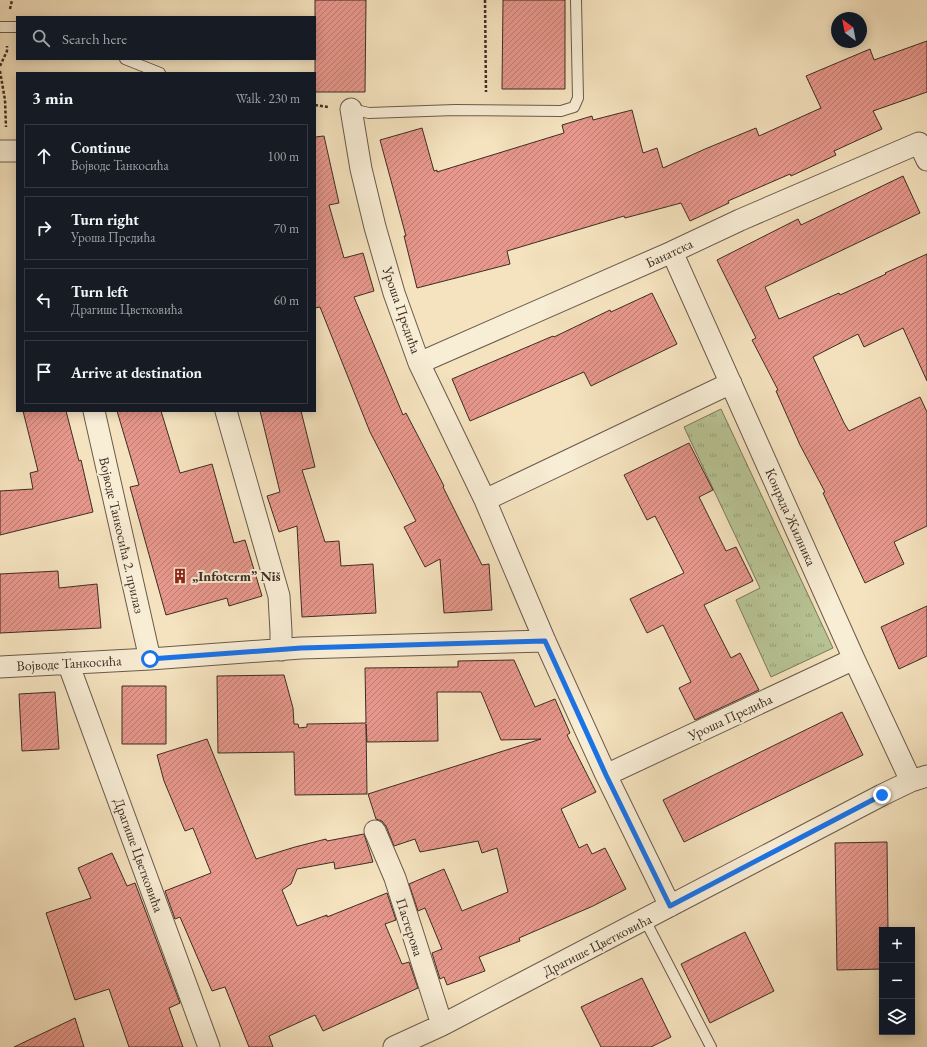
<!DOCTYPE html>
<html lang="en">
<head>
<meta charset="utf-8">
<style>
	body { margin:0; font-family:"EB Garamond",serif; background:#242831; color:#f1f3f6 }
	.controls { position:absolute; right:12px; bottom:12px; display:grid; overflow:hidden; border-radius:0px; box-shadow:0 2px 10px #0003 }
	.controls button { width:36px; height:36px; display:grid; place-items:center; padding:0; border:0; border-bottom:1px solid #363941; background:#171b24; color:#f1f3f6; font:20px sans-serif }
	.compass { position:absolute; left:831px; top:12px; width:36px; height:36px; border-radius:50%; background:#171b24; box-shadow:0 2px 10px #0003; rotate:328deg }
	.stop { position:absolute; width:12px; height:12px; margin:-9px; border:3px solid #1a73e8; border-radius:50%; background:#fff }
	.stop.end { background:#1a73e8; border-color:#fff; box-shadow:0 1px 4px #0008 }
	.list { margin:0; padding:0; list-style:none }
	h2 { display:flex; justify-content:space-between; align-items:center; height:52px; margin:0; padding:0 16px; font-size:17px }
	h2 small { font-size:13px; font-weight:400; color:#9ea1a6 }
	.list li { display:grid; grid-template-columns:26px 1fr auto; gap:12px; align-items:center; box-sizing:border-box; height:64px; margin:0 8px 8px; padding:0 8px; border:1px solid #363941; border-radius:0px }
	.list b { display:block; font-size:15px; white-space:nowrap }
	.list p { margin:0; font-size:13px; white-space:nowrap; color:#9ea1a6 }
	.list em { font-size:13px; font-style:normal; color:#9ea1a6 }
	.icon { flex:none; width:22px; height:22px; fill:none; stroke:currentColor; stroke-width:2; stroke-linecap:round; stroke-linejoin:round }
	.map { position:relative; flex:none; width:927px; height:1047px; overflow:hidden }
	.search { position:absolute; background:#171b24; box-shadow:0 2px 10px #0003; left:16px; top:16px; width:300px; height:44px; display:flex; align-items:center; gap:10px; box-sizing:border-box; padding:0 14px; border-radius:0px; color:#9ea1a6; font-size:15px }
	.panel { position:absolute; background:#171b24; box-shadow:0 2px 10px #0003; left:16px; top:72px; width:300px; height:340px; border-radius:0px }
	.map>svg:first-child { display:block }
	.park { fill:url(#park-tufts); stroke:#7a785c }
	.building { fill:url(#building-hatch); stroke:#3d2d24 }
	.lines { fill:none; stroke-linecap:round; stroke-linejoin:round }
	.lane-casing { stroke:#6b5a4b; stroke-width:12 }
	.street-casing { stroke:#6b5a4b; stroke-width:23 }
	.path { stroke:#3d2d24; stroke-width:2.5; stroke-dasharray:3 2; stroke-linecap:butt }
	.lane { stroke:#f8edd5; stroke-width:10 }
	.street { stroke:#f8edd5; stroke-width:21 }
	.route { stroke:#1a73e8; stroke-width:5 }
	.labels { text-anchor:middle; stroke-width:4; stroke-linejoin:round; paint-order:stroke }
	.street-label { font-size:14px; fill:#3d2d24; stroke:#f8edd5 }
	.poi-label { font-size:14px; font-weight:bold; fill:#3d2d24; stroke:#f8edd5; text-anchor:start }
</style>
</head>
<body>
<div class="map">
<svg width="927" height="1047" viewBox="0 0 927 1047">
	<defs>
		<pattern id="park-tufts" width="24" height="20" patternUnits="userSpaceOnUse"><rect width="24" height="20" fill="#b8c495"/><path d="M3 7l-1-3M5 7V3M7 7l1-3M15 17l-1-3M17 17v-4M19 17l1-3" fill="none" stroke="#97a079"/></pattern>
		<pattern id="building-hatch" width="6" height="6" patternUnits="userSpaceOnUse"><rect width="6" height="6" fill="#e7978c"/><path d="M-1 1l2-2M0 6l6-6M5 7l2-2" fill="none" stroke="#bc7c72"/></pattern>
	</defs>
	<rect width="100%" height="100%" fill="#f5e3bf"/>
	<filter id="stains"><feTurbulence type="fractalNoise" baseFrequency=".005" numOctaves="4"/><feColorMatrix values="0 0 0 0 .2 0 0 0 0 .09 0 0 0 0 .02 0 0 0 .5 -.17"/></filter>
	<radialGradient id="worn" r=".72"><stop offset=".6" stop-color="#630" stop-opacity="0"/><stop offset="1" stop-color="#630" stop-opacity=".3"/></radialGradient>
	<!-- park -->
	<path class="park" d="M721,409l112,239 -62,29 -35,-77 24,-12 -76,-161z"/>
	<!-- building -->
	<path class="building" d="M315,0h51l-1,92h-50z
		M503,0h62v89h-63z
		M927,41v51l-54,19 9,18 -48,22 2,4 -45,21 -1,-2 -62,27 1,2 -39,18 -9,-18 -56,15 -1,-2 -117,35 3,13 -93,24 -13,-52h2l-26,-96 42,-12 12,43 3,-1v2l127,-39 -2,-8 30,-9 1,4 39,-10 11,43 14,-5 6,20 42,-19 51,-21 3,8 62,-28 -15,-32 64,-27 4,11z
		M324,136l15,67 -10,2 15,53 19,-5 11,38 -20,6 49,118 3,-2 38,73 -1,1 39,78 7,-1 3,46 -48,3 -4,-54 -15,8 -21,-40 12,-6 -46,-89 -50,-125 -5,1v-171z
		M903,176l17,37 -155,74 14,32 60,-26 1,2 46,-21 -1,-1 42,-19v127l-24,-53 -39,19 -6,-13 -45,23 31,66 5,8 71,-34 7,15v114l-33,16 10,22 -39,19 -42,-90 2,-1 -25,-47 -24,-54 2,-1 -26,-50 4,-2 -39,-78 81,-41 3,6z
		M652,293l25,51 -86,42 -7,-14 -114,49 -18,-42 101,-43 1,1 56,-27 1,2z
		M23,411h43l13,50 2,-1 12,52 -93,23v-44l33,-2 -3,-16 8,-2z
		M117,411h44l19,62 32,-9 22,79 11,-3 17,56 -33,10 -2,-8 -61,17 -36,-128 9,-2z
		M260,411h41l14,56 -13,3 23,72 14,-1 2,25 32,-2 3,49 -74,4 -5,-91 -18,6 -12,-36 13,-4z
		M689,443l24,47 -14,7 27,54 10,-4 17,34 -49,24 27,53 9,-5 19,37 -64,30 -16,-32 12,-6 -28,-57 -16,8 -17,-34 54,-26 -29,-57 -8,4 -23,-45z
		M58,571l1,17 38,-4 4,44 -101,5v-59z
		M927,606v50l-28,13 -18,-42z
		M514,660l21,47 20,-8 15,34 -3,2 29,57 -35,17 18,39 8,-4 5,10 13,-6 21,41 -33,17 -74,32 1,3 -41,16 6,14 -38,14 -3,-8 -4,2 -8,-26 10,-4 -17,-41 -7,3 -9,-27 35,-15 18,42 46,-19 -11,-44 -15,5 -4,-12 -58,11 -5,-13 -21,7 -8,-20 -4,-5 -6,-2 -8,-25 173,-55 -40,1 -20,-48h-44l1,49 -71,1 -1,-18 1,70 -72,1 -1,-43 -76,1 -1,-77 67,-1 9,33 1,16h4l1,4 8,-1v-3l59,-1 -1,-55 93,-1v-6z
		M122,686h44v58h-44z
		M55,692l4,57 -37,2 -3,-57z
		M842,712l21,43 -179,87 -21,-42z
		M207,739l49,120 39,-12 31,-8 1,2 37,-7 9,28 -38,7 -1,-7 -37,7 -6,15 -9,6 15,36 30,-11v2l60,-24 9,27 -11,4 17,40 7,-2 9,26 -95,43 -8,-16 -46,21 4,11h-24l-24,-60 -13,4 -32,-74 -5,2 -10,-28 46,-18 -18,-45 -8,3 -21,-50 -7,-26z
		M887,842l1,88h-6v39l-45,1 -2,-127z
		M112,853l15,33 8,-3 45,120 -11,5 14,39h-54l-20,-58 -34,11 -29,-87 45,-15 -13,-30z
		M745,932l29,59 -64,32 -29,-59z
		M642,978l29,59 -20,10h-50l-20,-40z
		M75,1018l9,29h-70z"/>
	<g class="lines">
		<defs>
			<path id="lane" d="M0,27h17
				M125,59l35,14
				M351,109l18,4 86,-3 106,1 13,-4 4,-9 -2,-98
				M645,920l66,127"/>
			<path id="street" d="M351,109l10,60 14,58 19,66 25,70 66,137 60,141 61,134 64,131
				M0,151h17
				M672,252l182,407 57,122
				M419,363l253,-111 68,-32 179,-77 8,17
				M94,411l56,248
				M226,411l53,185 2,36v18
				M485,500l246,-117
				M68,663l141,384
				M0,667l150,-8 151,-11 244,-7
				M606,775l248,-116
				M375,831l20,47 47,147
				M394,1047l48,-22 440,-230 29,-14 16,-5"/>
		</defs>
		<!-- lane casing -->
		<use href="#lane" class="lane-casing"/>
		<!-- street casing -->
		<use href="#street" class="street-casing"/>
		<!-- path -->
		<path class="path" d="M485,0l1,92
			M10,9l2,-9
			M0,66l7,-15v-5
			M0,71l5,29 1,27
			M315,105l13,2"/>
		<!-- lane -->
		<use href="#lane" class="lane"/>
		<!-- street -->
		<use href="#street" class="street"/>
	</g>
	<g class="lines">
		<!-- route -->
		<path class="route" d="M150,659l151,-11 244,-7 61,134 64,131 212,-111"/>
	</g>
	<!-- icons -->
	<defs>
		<symbol id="building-bare" viewBox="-9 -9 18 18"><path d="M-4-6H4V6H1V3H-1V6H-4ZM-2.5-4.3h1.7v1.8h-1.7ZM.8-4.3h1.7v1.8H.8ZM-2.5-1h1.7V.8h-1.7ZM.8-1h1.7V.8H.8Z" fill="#8f2418" stroke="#f8edd5" stroke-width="2.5" paint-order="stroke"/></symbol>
	</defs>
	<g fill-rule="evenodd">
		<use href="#building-bare" x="169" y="565" width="22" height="22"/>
	</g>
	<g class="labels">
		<!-- street labels -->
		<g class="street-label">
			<text transform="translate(669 253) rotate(-25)" y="5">Банатска</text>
			<text transform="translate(402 310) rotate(71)" y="5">Уроша Предића</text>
			<text transform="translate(791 517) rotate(66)" y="5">Конрада Жилника</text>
			<text transform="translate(122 535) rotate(77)" y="5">Војводе Танкосића 2. прилаз</text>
			<text transform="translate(69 663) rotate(-3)" y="5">Војводе Танкосића</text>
			<text transform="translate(730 717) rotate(-25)" y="5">Уроша Предића</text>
			<text transform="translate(139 855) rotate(70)" y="5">Драгише Цветковића</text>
			<text transform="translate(410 927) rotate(72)" y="5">Пастерова</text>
			<text transform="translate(597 945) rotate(-27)" y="5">Драгише Цветковића</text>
		</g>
		<!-- poi labels -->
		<g class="poi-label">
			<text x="192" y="581">„Infoterm” Niš</text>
		</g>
	</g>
	<rect width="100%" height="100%" filter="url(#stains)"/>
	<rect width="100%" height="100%" fill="url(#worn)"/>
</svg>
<div class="controls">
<button>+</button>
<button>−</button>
<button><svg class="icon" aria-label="layers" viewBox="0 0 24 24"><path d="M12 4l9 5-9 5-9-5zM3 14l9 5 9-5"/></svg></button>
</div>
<svg class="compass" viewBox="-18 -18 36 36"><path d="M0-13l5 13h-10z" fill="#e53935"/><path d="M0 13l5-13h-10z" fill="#9ea1a6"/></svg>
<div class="stop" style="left:150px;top:659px"></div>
<div class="stop end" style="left:882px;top:795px"></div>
<div class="search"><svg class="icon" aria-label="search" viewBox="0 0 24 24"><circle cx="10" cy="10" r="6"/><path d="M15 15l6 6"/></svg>Search here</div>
<section class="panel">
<h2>3 min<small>Walk · 230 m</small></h2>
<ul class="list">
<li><svg class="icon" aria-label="ahead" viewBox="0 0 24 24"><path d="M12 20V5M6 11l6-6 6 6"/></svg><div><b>Continue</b><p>Војводе Танкосића</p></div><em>100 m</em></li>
<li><svg class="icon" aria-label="right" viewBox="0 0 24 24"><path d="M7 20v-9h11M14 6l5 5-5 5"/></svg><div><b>Turn right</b><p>Уроша Предића</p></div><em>70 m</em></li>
<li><svg class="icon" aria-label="left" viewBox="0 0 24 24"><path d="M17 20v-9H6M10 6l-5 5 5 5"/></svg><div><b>Turn left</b><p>Драгише Цветковића</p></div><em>60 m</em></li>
<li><svg class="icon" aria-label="arrive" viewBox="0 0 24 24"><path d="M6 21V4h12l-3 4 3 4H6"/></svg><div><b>Arrive at destination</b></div></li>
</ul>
</section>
</div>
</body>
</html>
